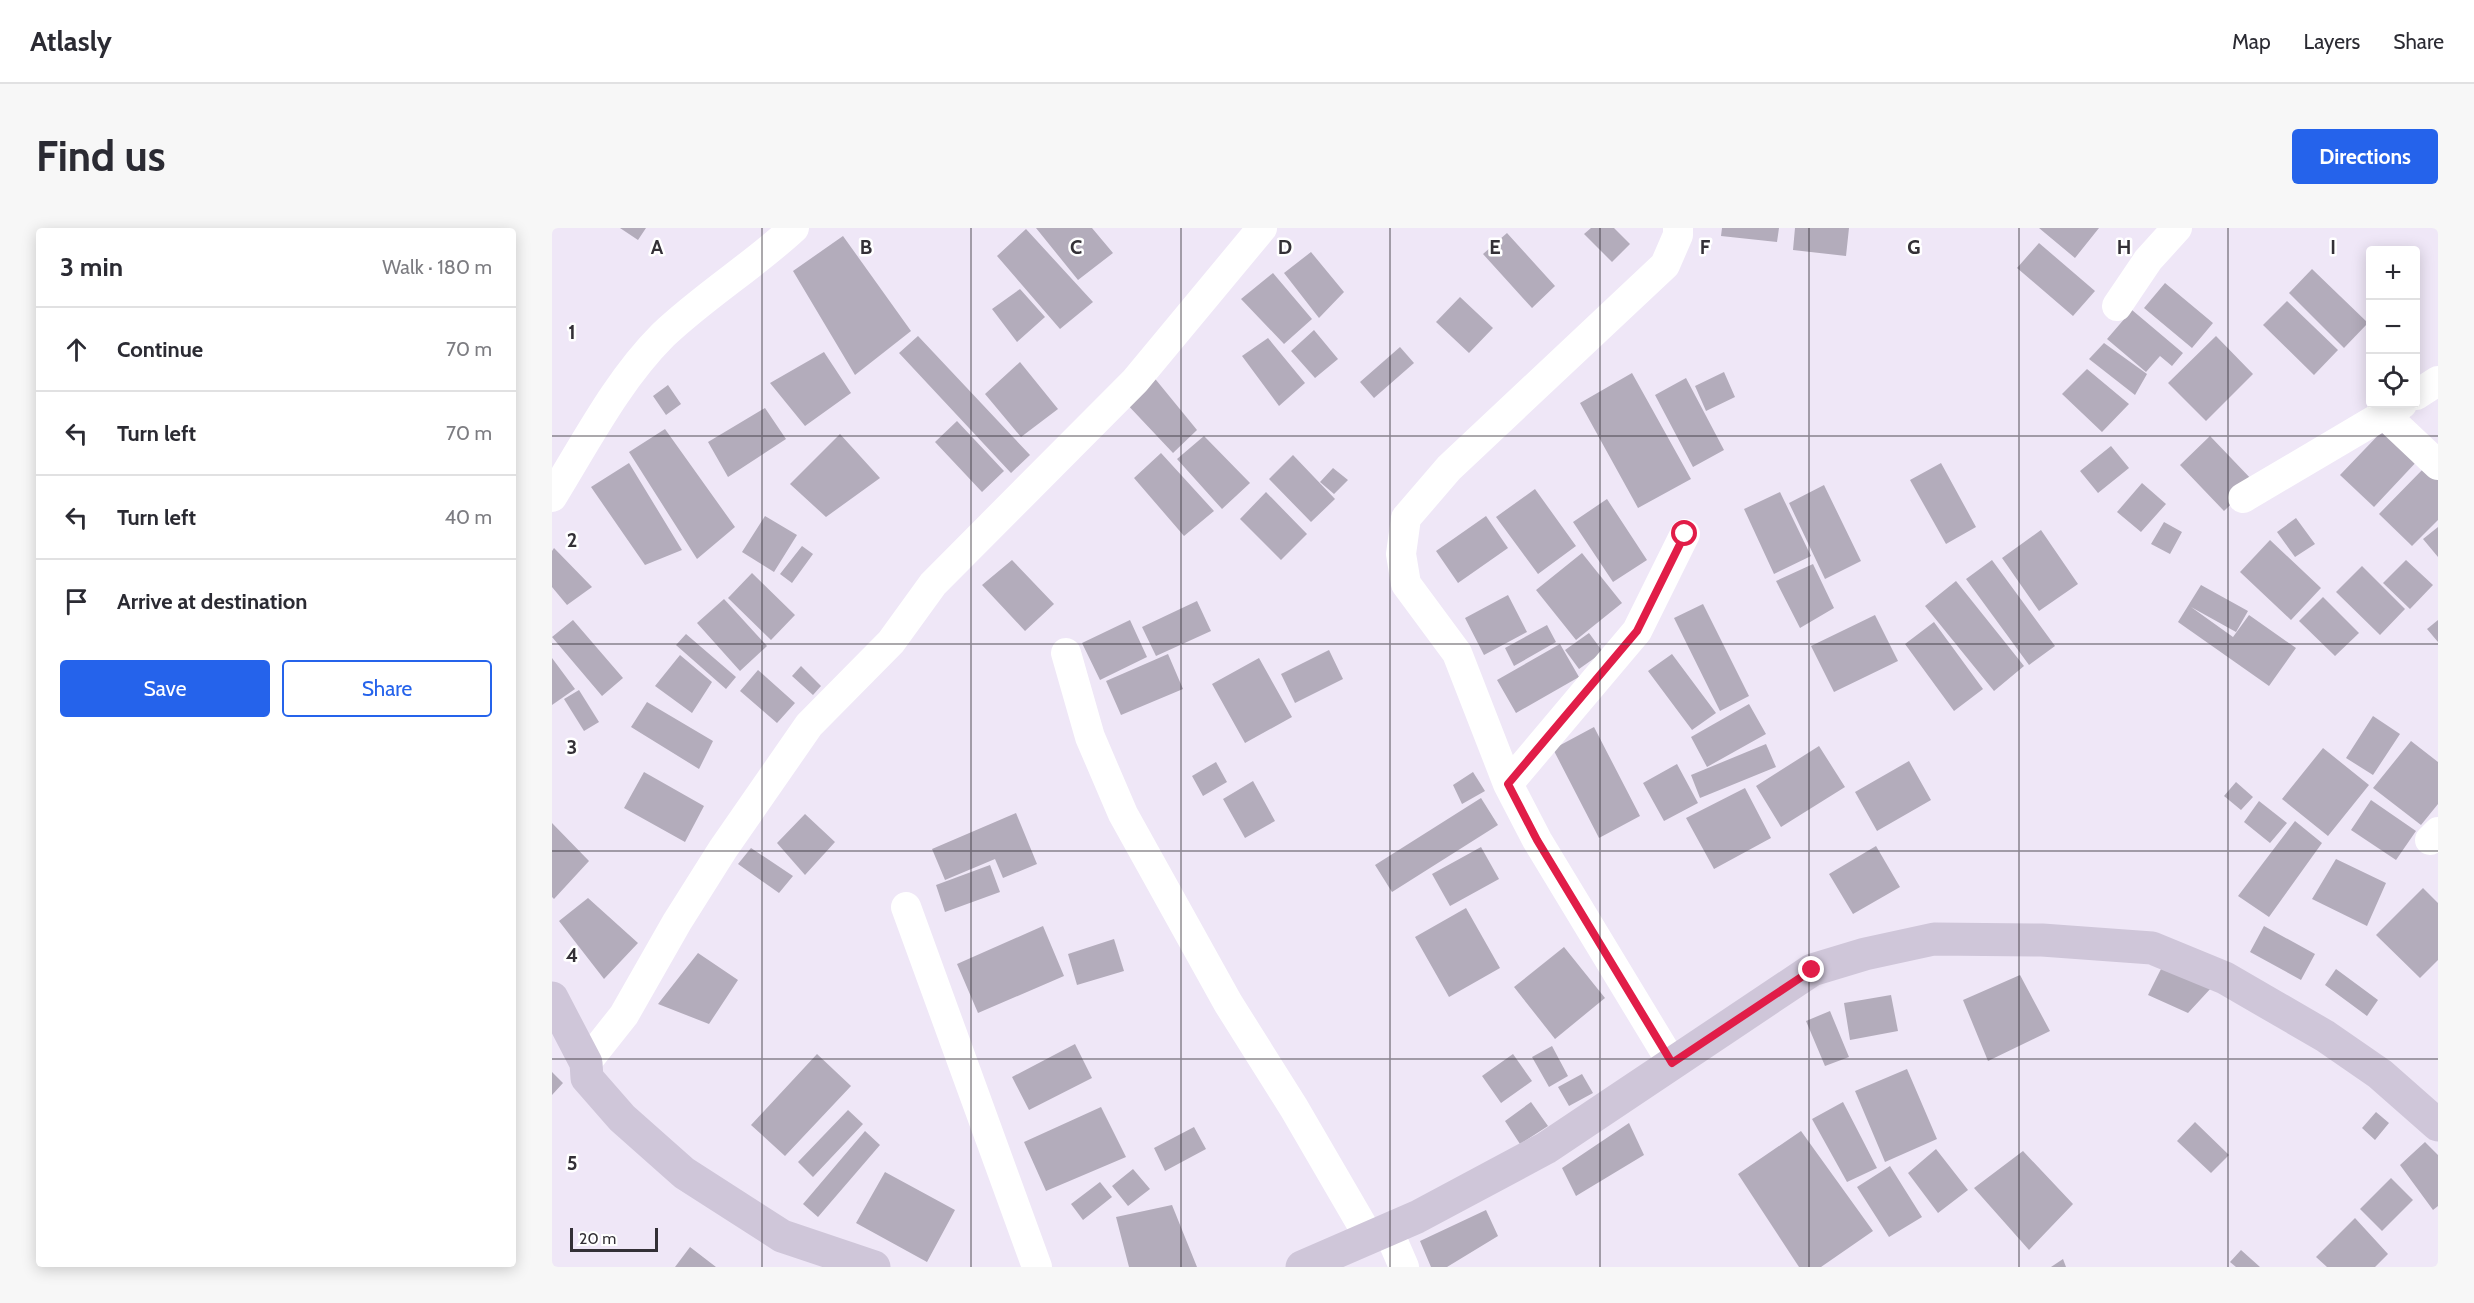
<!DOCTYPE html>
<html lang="en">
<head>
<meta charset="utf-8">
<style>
	body { margin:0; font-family:Cabin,sans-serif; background:#f7f7f7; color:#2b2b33 }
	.controls { position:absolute; right:18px; top:18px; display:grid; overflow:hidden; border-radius:6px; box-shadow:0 3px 15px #0003 }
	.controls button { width:54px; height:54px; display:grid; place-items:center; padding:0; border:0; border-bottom:2px solid #e1e1e2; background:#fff; color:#2b2b33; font:30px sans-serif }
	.scale { position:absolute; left:18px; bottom:15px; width:88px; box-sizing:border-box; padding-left:6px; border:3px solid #333036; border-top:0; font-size:16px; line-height:21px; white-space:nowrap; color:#333036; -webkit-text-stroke:4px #fff; paint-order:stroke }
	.stop { position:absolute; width:18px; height:18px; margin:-14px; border:4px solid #e11d48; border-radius:50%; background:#fff }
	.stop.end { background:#e11d48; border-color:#fff; box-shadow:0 2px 6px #0008 }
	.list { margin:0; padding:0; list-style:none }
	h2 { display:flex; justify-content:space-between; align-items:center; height:78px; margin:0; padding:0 24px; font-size:26px }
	h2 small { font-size:20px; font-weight:400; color:#7c7c81 }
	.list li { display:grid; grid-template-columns:39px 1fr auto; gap:18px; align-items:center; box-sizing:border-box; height:84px; padding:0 24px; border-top:2px solid #e1e1e2 }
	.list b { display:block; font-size:22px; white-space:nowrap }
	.list em { font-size:20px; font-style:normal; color:#7c7c81 }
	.actions { display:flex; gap:12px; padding:18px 24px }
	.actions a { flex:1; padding:14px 0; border:2px solid #2563eb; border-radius:6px; text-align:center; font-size:21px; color:#2563eb }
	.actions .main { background:#2563eb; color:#fff }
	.icon { flex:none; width:33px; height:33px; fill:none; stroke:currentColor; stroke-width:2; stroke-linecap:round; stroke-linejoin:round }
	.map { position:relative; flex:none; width:1886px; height:1039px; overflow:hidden; border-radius:6px }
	header { display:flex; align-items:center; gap:36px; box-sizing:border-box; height:84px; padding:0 30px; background:#fff; border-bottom:2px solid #e1e1e2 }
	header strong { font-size:28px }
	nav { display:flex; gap:33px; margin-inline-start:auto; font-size:21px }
	.intro { display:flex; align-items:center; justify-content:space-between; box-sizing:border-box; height:144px; padding:0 36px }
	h1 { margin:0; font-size:42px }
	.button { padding:15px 27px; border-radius:6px; background:#2563eb; color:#fff; font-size:21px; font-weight:700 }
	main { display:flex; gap:36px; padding:0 36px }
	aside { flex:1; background:#fff; border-radius:6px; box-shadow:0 3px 15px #0003 }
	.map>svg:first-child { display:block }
	.building { fill:#b3acbb }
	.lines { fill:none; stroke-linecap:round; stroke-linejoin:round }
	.street { stroke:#fff; stroke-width:30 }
	.secondary { stroke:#cfc6d9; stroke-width:33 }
	.route { stroke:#e11d48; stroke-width:8 }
	.grid { fill:none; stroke:#333036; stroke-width:1.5; stroke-opacity:0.55 }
	.grid-label { font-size:20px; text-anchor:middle; font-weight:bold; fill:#333036; stroke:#fff; stroke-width:5; stroke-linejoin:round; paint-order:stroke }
</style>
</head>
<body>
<header>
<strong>Atlasly</strong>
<nav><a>Map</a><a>Layers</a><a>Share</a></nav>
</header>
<div class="intro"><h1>Find us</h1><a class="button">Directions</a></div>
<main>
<aside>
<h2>3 min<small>Walk · 180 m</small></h2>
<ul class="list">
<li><svg class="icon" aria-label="ahead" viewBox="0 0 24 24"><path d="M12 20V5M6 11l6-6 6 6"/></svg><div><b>Continue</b></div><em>70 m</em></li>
<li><svg class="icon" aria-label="left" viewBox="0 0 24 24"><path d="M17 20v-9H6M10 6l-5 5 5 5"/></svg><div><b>Turn left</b></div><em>70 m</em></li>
<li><svg class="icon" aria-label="left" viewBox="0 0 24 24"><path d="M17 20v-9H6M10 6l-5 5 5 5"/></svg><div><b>Turn left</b></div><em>40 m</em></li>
<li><svg class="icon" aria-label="arrive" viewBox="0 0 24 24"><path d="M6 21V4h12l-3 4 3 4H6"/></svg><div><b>Arrive at destination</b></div></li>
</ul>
<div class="actions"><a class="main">Save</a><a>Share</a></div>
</aside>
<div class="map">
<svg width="1886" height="1039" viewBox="0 0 1886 1039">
	<rect width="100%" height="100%" fill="#efe7f7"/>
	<!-- building -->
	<path class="building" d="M68,0h26l-8,12z
		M484,0h56l21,25 -35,27z
		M1039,0h23l16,16 -18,18 -28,-28z
		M1170,0h57l-2,14 -56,-6z
		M1243,0h54l-3,28 -53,-6z
		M1487,0h60l-24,30z
		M474,1l67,73 -33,27 -63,-73z
		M955,5l48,53 -23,22 -49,-54z
		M291,8l68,95 -56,44 -62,-104z
		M1487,15l56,48 -22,25 -56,-48z
		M759,24l33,40 -25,26 -35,-45z
		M1760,41l56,54 -24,25 -55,-55z
		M721,45l39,46 -28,25 -43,-45z
		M1613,55l48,40 -21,25 -48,-40z
		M468,61l25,28 -28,25 -25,-33z
		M908,69l33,31 -24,25 -33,-31z
		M1735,73l51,49 -24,25 -51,-50z
		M1580,82l51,43 -11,13 -12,-10 -14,16 -39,-33z
		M762,102l24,29 -23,19 -24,-27z
		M366,108l112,119 -19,18 -112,-120z
		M1664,108l37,38 -47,47 -38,-38z
		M716,110l37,45 -26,23 -37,-50z
		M1552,115l43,31 -12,21 -46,-36z
		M848,119l14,16 -40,35 -14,-16z
		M272,124l27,41 -46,33 -35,-43z
		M468,134l38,47 -37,28 -36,-43z
		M1535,141l42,35 -27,28 -40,-38z
		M1172,144l11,25 -29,14 -11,-25z
		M1080,145l59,106 -53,29 -58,-105z
		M600,147l45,55 -24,23 -50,-53z
		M1134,150l38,72 -31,17 -38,-72z
		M116,157l13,19 -15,11 -13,-19z
		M213,180l21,31 -58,38 -20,-35z
		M405,193l47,50 -22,21 -47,-50z
		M1835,198l33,32 -46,49 -34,-32z
		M113,201l70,98 -38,32 -68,-107z
		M288,206l40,44 -54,39 -36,-33z
		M652,208l46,47 -28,26 -45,-50z
		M1658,208l44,46 -30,29 -44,-46z
		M1559,218l18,22 -31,25 -18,-22z
		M609,225l53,58 -30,25 -50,-58z
		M741,227l42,44 -24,23 -42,-43z
		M77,235l53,87 -37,15 -54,-78z
		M1389,235l35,64 -30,17 -36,-64z
		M1873,239l13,13v40l-26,26 -33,-32z
		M781,240l15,12 -14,14 -14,-12z
		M1590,255l24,21 -25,28 -24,-20z
		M1272,257l37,76 -36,18 -36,-76z
		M983,261l41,57 -38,28 -42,-57z
		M714,264l41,42 -26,26 -41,-41z
		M1228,264l31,64 -37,18 -30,-65z
		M1055,271l40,61 -34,22 -40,-60z
		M213,288l32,19 -23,37 -32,-20z
		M934,288l22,32 -50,35 -22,-32z
		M1744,290l19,26 -20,13 -18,-25z
		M1612,294l18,10 -12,22 -19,-10z
		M1886,299v30l-15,-18z
		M1489,302l37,54 -39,27 -37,-53z
		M1718,312l51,48 -30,32 -51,-48z
		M250,318l11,8 -21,29 -12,-9z
		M2,320l38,39 -25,18 -15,-18v-36z
		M1030,325l40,50 -46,37 -40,-50z
		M460,332l42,44 -29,27 -43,-46z
		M1440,332l63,86 -26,19 -63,-86z
		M1854,332l27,25 -23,24 -27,-26z
		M1261,336l21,44 -34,20 -24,-47z
		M1810,338l43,43 -25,26 -44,-43z
		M200,345l43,42 -24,25 -43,-42z
		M1404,353l68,85 -30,25 -69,-85z
		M1649,357l47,26 -12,21 -45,-25 42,30 16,-22 47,33 -27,38 -91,-64z
		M956,367l19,37 -43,23 -19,-37z
		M1771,369l36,36 -24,23 -36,-35z
		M172,371l43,47 -27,25 -43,-48z
		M645,373l14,30 -55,25 -14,-29z
		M1151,376l46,92 -29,15 -46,-93z
		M1323,387l23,46 -64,31 -23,-46z
		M21,392l50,58 -21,18 -50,-59z
		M578,392l17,37 -47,23 -18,-37z
		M1886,392v22l-11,-13z
		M1382,394l49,67 -29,22 -49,-67z
		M995,397l9,17 -42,24 -9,-18z
		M1037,405l14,19 -24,17 -14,-19z
		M134,406l50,43 -10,12 -50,-44z
		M1008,416l19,33 -63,36 -19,-33z
		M777,422l14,29 -48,24 -14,-29z
		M616,426l15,35 -62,26 -15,-34z
		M1120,426l44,59 -24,17 -44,-59z
		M128,427l32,27 -20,31 -37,-27z
		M0,430l23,31 -23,16z
		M707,430l33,59 -47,26 -33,-59z
		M249,438l20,20 -8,9 -21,-19z
		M206,442l37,33 -18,20 -37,-32z
		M27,462l20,32 -15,9 -20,-32z
		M95,474l66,39 -14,28 -68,-42z
		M1197,476l17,30 -59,33 -16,-30z
		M1821,488l27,18 -27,41 -27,-17z
		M1042,499l46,89 -41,22 -46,-89z
		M1859,513l27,21v42l-17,21 -48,-37z
		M1214,516l10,23 -76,31 -9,-23z
		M1267,518l26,41 -64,40 -25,-41z
		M1771,520l46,37 -41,51 -46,-37z
		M1357,533l22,39 -54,31 -22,-39z
		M664,534l11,20 -24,14 -11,-20z
		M1125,536l21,39 -34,18 -21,-38z
		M92,544l60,34 -19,36 -61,-34z
		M921,544l12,19 -23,13 -9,-19z
		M701,553l22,40 -30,17 -22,-39z
		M1684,554l17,15 -12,13 -17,-14z
		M1193,560l26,50 -57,31 -28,-51z
		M929,570l17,27 -106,67 -17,-27z
		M1819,572l45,31 -20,29 -45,-30z
		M1707,573l28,22 -17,20 -26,-21z
		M464,585l21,51 -34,14 -8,-19 -50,21 -13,-31z
		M253,586l30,28 -30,33 -28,-32z
		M1743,593l27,22 -53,74 -31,-21z
		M0,595l37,38 -35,38 -2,-2z
		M1324,618l24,41 -47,27 -24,-40z
		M929,619l18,32 -49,27 -18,-32z
		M199,620l42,28 -14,17 -41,-29z
		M1784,631l50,24 -19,43 -55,-27z
		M438,637l10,27 -55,20 -9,-27z
		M1871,660l15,15v57l-18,18 -44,-43z
		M36,670l50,45 -34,36 -45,-58z
		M914,680l34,60 -51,29 -34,-60z
		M491,698l21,50 -86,37 -21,-49z
		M1712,698l51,28 -14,26 -51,-28z
		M562,711l10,32 -47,14 -9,-31z
		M1012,719l41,51 -50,41 -41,-52z
		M146,725l40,27 -29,44 -51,-20z
		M1610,739l50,20 -24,26 -40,-18z
		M1784,741l42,31 -11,16 -42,-31z
		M1468,747l30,56 -62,30 -25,-61z
		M1339,767l7,36 -48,9 -6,-37z
		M1278,783l19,46 -24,9 -19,-45z
		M523,816l17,34 -63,32 -17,-33z
		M1000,818l16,30 -19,11 -17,-30z
		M265,826l34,32 -66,70 -34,-31z
		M961,826l19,27 -31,22 -19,-27z
		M1355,841l30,70 -52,23 -30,-71z
		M0,844l11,11 -11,12z
		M1030,846l11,19 -24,13 -11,-19z
		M979,874l17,24 -28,18 -15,-23z
		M1291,874l34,66 -30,14 -35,-63z
		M549,879l25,50 -80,34 -22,-49z
		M296,882l15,14 -50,53 -15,-15z
		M1824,884l13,11 -14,17 -13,-12z
		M1643,894l34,33 -18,18 -34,-32z
		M1077,895l15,32 -68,41 -14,-28z
		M642,899l12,22 -41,22 -11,-23z
		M313,903l15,14 -62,72 -15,-13z
		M1249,903l72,100 -52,36h-22l-61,-93z
		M1873,914l13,13v51l-5,4 -33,-45z
		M1384,921l32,41 -30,23 -30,-40z
		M1471,923l50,53 -44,46 -55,-62z
		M1338,938l32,51 -33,20 -32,-50z
		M581,941l17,20 -22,17 -16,-20z
		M333,944l70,38 -28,52 -71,-39z
		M1839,950l22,22 -31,31 -22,-22z
		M548,954l12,15 -29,23 -12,-16z
		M620,977l25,62h-68l-13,-50z
		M934,982l12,26 -51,31h-16l-11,-26z
		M1803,990l33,36 -13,13h-48l-11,-10z
		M138,1019l26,20h-41z
		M1689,1022l19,17h-24l-6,-5z
		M1511,1031l3,8h-15z"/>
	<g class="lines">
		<!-- street -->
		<path class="street" d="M1565,78l31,-46 29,-32
			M1864,167l22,-14
			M1832,186l54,51
			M0,269c34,-55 65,-116 111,-162 41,-39 90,-69 131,-107
			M1691,270l159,-94
			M514,425l24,84 33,77 105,189 66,105 75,129
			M956,556l129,-153 48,-97
			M1878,612l8,-8
			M354,679l131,360
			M34,835l38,-48 53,-93 46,-73 86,-124 82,-83 42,-58 202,-203 127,-153
			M1120,835l-135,-223 -29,-56 -51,-131 -51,-69 -5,-30 5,-36 43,-50 216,-203 13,-30v-7
			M836,1002l16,37"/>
		<!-- secondary -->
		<path class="secondary" d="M0,770l34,65 1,15 35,40 62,55 98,63 92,31
			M750,1039l115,-50 129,-69 266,-178 53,-16 69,-15 108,1 110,8 73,30 100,58 55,38 58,51"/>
	</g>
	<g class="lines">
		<!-- route -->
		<path class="route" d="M1133,306l-48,97 -129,153 29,56 135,223 140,-93"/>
	</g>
	<!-- grid -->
	<path class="grid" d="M210,0v1039M419,0v1039M629,0v1039M838,0v1039M1048,0v1039M1257,0v1039M1467,0v1039M1676,0v1039M0,208h1886M0,416h1886M0,623h1886M0,831h1886"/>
	<g class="grid-label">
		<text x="105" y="26">A</text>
		<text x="314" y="26">B</text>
		<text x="524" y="26">C</text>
		<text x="733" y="26">D</text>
		<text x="943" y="26">E</text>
		<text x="1153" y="26">F</text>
		<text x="1362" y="26">G</text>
		<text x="1572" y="26">H</text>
		<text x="1781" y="26">I</text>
		<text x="20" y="111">1</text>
		<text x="20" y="319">2</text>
		<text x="20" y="526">3</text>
		<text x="20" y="734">4</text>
		<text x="20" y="942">5</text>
	</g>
</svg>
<div class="controls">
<button>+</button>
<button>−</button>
<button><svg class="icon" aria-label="locate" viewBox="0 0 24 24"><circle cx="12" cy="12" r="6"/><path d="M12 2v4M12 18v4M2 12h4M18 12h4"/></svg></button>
</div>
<div class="scale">20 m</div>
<div class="stop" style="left:1133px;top:306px"></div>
<div class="stop end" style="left:1260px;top:742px"></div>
</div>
</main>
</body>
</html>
